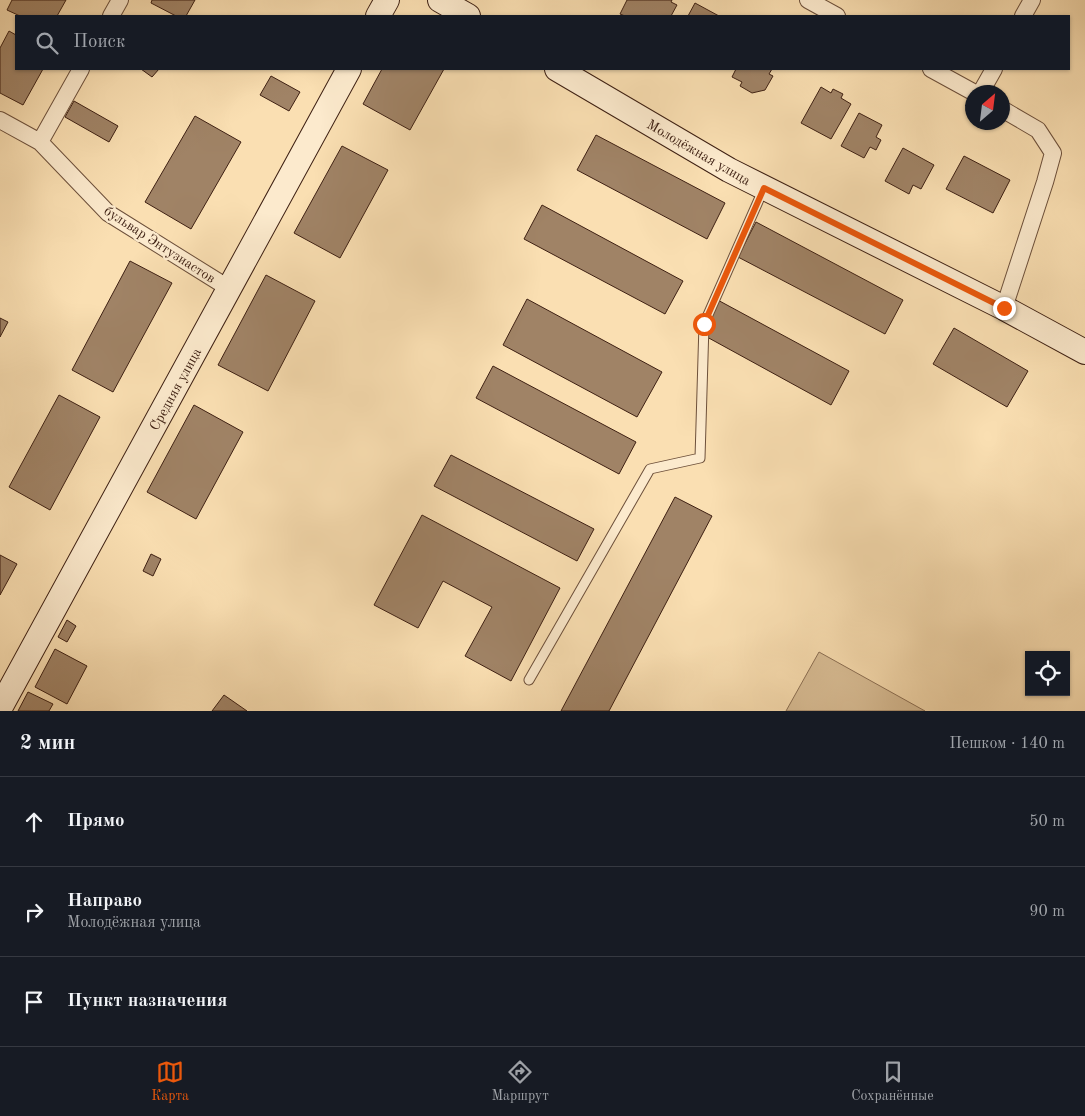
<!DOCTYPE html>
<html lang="ru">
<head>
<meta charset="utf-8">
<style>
	body { margin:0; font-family:"Old Standard TT",serif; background:#20242c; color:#f1f3f6 }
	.controls { position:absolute; right:15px; bottom:15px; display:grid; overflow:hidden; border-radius:0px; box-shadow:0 1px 4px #0004 }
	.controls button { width:45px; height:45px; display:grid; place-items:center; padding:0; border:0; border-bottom:1px solid #363941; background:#171b24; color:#f1f3f6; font:25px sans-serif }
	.compass { position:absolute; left:965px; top:85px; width:45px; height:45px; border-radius:50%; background:#171b24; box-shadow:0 1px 4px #0004; rotate:28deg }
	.stop { position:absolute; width:15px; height:15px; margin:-11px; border:4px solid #ea580c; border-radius:50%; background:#fff }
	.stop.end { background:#ea580c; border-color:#fff; box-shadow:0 1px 5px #0008 }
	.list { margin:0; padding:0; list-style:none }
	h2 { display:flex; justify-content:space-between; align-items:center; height:65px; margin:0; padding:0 20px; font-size:21px }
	h2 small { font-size:16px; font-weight:400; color:#9ea1a6 }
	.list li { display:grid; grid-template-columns:32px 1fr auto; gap:15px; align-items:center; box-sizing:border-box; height:90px; padding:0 20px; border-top:1px solid #363941 }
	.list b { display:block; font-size:19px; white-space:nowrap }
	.list p { margin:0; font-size:16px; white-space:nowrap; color:#9ea1a6 }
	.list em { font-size:16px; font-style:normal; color:#9ea1a6 }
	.icon { flex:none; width:28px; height:28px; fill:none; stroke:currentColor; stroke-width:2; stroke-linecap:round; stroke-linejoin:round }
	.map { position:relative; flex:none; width:1085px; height:711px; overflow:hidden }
	.search { position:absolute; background:#171b24; box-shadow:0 1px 4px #0004; left:15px; right:15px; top:15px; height:55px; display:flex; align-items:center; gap:12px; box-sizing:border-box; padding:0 18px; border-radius:0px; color:#9ea1a6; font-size:19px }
	.sheet { height:335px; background:#171b24 }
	nav { display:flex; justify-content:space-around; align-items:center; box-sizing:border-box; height:70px; border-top:1px solid #363941; background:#171b24; font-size:14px; color:#9ea1a6 }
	nav a { display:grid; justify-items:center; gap:2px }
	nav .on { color:#ea580c }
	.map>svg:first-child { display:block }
	.green { fill:#dabf97; stroke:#8c7055 }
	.building { fill:#a08366; stroke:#3e2013 }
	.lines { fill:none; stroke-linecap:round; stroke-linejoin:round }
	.lane-casing { stroke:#6d503b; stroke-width:11 }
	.street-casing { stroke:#6d503b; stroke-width:18 }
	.secondary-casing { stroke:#3e2013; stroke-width:26 }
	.lane { stroke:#fceacd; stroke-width:9 }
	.street { stroke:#fceacd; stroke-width:16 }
	.secondary { stroke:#fceacd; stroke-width:24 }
	.route { stroke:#ea580c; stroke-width:6 }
	.labels { text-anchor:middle; stroke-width:4.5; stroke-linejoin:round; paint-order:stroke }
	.street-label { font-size:14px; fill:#3e2013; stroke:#fceacd }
</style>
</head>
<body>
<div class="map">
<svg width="1085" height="711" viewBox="0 0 1085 711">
	<rect width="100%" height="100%" fill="#fadfb2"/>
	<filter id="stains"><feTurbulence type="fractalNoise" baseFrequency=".004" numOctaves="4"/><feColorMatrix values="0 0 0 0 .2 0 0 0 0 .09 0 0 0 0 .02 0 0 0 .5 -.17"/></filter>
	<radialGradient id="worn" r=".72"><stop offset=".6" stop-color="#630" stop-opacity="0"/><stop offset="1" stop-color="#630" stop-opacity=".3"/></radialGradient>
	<!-- green -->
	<path class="green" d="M819,652l106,59h-139z"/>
	<!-- building -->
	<path class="building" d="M12,0h54l-9,16h-37l-13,-6z
		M152,0h43l-9,16h-10l-25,-13z
		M627,0h45l-1,2 6,3 -6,11h-46l-5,-2z
		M695,3l24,13h-31z
		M9,31l7,4v34h27l-20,36 -23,-12v-45z
		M141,69h18l-7,8z
		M382,69h62l-34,61 -47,-26z
		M736,69h36l-3,5 4,2 -8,14 -13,3 -12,-7 2,-4 -10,-5z
		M271,76l29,16 -11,19 -29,-16z
		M821,87l10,6 2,-4 10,5 -2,4 10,6 -20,35 -30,-16z
		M74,101l44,25 -9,16 -44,-25z
		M859,113l23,12 -6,12 5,3 -5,10 -6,-3 -6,11 -23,-12z
		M195,116l46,26 -50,87 -46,-27z
		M596,135l129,68 -18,36 -130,-69z
		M342,146l46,24 -48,88 -46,-25z
		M903,148l31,17 -13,24 -8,-4 -4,9 -24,-13z
		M964,156l46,24 -17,33 -47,-24z
		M542,205l141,76 -18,33 -141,-75z
		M756,222l147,78 -18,34 -147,-77z
		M130,261l42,22 -59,109 -41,-22z
		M266,275l49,26 -47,90 -50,-26z
		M714,298l135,73 -18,34 -135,-74z
		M527,299l135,73 -25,45 -134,-72z
		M0,318l8,4 -8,15z
		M954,328l74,43 -21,36 -74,-43z
		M493,366l143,76 -17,32 -143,-76z
		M59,395l41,22 -50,93 -41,-23z
		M194,405l49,27 -47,87 -49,-27z
		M451,455l143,74 -17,32 -143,-75z
		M675,497l37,19 -103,195h-48z
		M422,515l138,73 -49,93 -46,-25 27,-49 -49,-26 -25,47 -44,-23z
		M151,554l10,5 -8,17 -10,-5z
		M0,555l17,9 -17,31z
		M67,620l9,6 -9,16 -9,-5z
		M55,649l32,17 -20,38 -32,-17z
		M28,692l25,12 -4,7h-31z
		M224,695l23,16h-35z"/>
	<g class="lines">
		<defs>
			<path id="lane" d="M529,680l121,-211 50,-11 4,-134 60,-136"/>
			<path id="street" d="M808,0l29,16
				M111,16l9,-16
				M1023,16l9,-16
				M931,69l42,23
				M981,92l13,-23
				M1002,109l36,21 15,23 -8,29 -41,126
				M0,120l40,22 68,71 122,76
				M40,142l41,-73"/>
			<path id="secondary" d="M440,0l28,16
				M378,16l9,-16
				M557,69l172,101 275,138 81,44
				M0,708l349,-639"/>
		</defs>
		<!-- lane casing -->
		<use href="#lane" class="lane-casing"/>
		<!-- street casing -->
		<use href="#street" class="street-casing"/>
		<!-- secondary casing -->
		<use href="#secondary" class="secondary-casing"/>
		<!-- lane -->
		<use href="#lane" class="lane"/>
		<!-- street -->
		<use href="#street" class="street"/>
		<!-- secondary -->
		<use href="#secondary" class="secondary"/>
	</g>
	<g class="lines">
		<!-- route -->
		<path class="route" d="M704,324l60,-136 240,120"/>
	</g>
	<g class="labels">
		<!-- street labels -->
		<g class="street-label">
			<text transform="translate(699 152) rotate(30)" y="5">Молодёжная улица</text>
			<text transform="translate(160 244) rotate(33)" y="5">бульвар Энтузиастов</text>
			<text transform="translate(175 389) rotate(-61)" y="5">Средняя улица</text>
		</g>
	</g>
	<rect width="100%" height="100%" filter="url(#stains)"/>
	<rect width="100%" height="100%" fill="url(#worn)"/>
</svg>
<div class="controls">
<button><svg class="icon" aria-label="locate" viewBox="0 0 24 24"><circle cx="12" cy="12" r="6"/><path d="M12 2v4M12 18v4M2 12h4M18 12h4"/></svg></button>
</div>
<svg class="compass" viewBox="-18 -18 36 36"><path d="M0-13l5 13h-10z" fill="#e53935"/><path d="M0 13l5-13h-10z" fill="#9ea1a6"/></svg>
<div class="stop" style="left:704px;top:324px"></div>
<div class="stop end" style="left:1004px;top:308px"></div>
<div class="search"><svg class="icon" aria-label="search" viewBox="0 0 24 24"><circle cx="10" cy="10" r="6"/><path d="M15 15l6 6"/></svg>Поиск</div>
</div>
<section class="sheet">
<h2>2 мин<small>Пешком · 140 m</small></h2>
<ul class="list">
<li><svg class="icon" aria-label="ahead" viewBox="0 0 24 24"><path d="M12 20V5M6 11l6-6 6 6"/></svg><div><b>Прямо</b></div><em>50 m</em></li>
<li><svg class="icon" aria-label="right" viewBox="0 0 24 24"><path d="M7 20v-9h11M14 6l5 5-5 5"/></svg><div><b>Направо</b><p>Молодёжная улица</p></div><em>90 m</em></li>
<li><svg class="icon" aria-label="arrive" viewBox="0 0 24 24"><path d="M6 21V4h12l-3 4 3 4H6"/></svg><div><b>Пункт назначения</b></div></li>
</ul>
</section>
<nav>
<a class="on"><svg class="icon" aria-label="map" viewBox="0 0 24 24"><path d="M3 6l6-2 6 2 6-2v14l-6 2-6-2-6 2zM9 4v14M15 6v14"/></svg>Карта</a>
<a><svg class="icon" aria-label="directions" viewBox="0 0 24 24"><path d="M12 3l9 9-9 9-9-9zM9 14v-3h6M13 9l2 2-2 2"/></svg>Маршрут</a>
<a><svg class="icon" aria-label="saved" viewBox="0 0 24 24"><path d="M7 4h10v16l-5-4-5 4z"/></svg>Сохранённые</a>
</nav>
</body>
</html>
